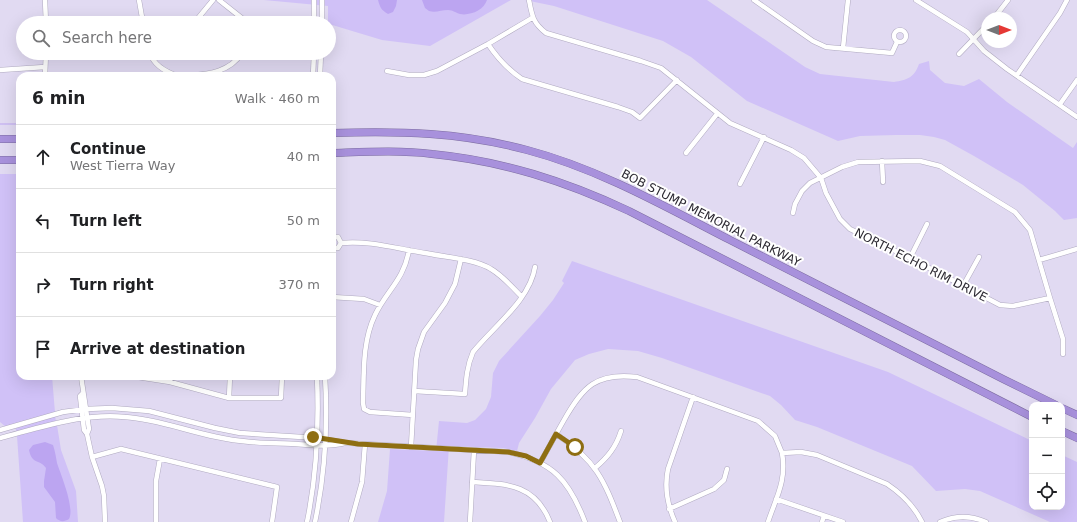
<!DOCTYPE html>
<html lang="en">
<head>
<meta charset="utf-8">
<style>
	body { margin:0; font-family:"DejaVu Sans",sans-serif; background:#f2f2f2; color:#202124 }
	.controls { position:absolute; right:12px; bottom:12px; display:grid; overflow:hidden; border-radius:8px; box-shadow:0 4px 16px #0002 }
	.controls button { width:36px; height:36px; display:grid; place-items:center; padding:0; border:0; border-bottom:1px solid #e0e0e0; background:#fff; color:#202124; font:20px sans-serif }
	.compass { position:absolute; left:981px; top:12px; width:36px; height:36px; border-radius:50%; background:#fff; box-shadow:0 4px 16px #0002; rotate:90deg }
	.stop { position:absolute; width:12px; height:12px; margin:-9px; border:3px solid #8e6e12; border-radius:50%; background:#fff }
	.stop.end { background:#8e6e12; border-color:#fff; box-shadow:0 1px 4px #0008 }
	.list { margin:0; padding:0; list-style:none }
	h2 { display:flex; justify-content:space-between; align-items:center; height:52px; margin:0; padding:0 16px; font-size:17px }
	h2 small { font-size:13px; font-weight:400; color:#757577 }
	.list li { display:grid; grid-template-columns:26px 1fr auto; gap:12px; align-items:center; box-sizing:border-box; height:64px; padding:0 16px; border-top:1px solid #e0e0e0 }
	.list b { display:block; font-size:15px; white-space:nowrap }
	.list p { margin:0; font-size:13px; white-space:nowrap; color:#757577 }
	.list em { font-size:13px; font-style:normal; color:#757577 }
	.icon { flex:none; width:22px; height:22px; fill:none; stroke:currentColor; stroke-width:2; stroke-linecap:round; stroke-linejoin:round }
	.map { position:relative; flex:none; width:1077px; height:522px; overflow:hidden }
	.search { position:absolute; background:#fff; box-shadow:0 4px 16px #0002; left:16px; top:16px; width:320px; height:44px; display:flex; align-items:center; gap:10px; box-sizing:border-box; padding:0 14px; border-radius:22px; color:#757577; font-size:15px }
	.panel { position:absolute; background:#fff; box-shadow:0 4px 16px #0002; left:16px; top:72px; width:320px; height:308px; border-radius:12px }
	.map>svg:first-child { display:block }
	.green { fill:#d0c1f7 }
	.water { fill:#bca5f1 }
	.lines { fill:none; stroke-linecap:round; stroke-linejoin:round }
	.stream { stroke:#bca5f1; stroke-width:1 }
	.minor-casing { stroke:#b0aac0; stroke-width:5.5 }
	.highway-casing { stroke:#7d6da1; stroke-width:8 }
	.minor { stroke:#fff; stroke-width:4.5 }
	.highway { stroke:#a891dc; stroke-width:7 }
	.route { stroke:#8e6e12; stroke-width:5 }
	.labels { text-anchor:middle; stroke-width:4; stroke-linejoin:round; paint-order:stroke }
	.street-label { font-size:12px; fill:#2d2a33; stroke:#fff }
</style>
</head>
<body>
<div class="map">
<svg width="1077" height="522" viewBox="0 0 1077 522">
	<rect width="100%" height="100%" fill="#e1daf2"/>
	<!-- green -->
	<path class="green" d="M264,0h247l-81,46 -48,-6 -53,-16 -1,-1v-17z
		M525,0h182l98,67 15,7 74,8c13,-2 20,-4 25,-18l10,-3 1,9 15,13 19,3 15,-7 28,23 66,46 4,-6v76l-13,2 -9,-9 -32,-26 -49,-29 -29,-16 -11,-3 -14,-2h-24l-36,1 -22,5 -91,-40 -56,-44 -28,-16 -109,-35z
		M0,174h20v202h32l4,49h1l4,25 15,41 2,31h-55l-6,-86 -2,-12 -9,3 -6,-5z
		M572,261l316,111 144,69v66h30v-52l15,7v60h-27l-70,-31 -15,-2 -29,2 -24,-25 -95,-39 -22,-7 -14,-15 -11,-9 -108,-38 -24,-7 -30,-2 -19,5 -14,6 -24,29 -16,29 -16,25 -2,8 -14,-3 -54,-2 -5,76h-66l9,-31 3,-42 46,2 3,-30 28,2 8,-3 11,-11 5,-12 2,-24 6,-12 41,-45 13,-16 11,-17 -2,-2z"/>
	<!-- water -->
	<path class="water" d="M378,0h19l-1,6 -3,6 -5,2c-7,-4 -8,-7 -10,-14z
		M422,0h65c-3,10 -17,16 -27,14 -4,-1 -7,-4 -12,-4 -7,0 -12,3 -19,1l-4,-3z
		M45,442l8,3c2,6 3,12 4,18 4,12 18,45 12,56 -5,3 -9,3 -13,-1l-1,-16 -11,-15v-6l2,-13c-6,-9 -14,-3 -17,-18l4,-5z"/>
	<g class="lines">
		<!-- stream -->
		<path class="stream" d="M0,124h20"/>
		<defs>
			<path id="minor" d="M45,0l1,23
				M139,0l4,23
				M219,0l29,23
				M314,0v23
				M322,0v23
				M529,0c3,16 4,23 17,33l95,28 20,7 69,55 61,27 13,8 17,20 5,15 14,26 10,10 60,29 90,47 13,1 37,-8
				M754,0l59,41 13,6 66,6 5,-11
				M916,0l51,32 17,19 23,18 70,48
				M199,17l14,-17
				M994,18l14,-18
				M894 36a6 6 0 1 1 12 0a6 6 0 1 1-12 0Z
				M488,44c10,15 19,25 34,35l96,28 14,5 8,6 37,-38
				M843,48l5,-48
				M150,53c4,13 16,19 28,23
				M959,54l28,-29
				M0,70l45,-3
				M387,71l22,4h15l13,-4 51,-27 44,-26
				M1017,75l43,-62 7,-13
				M45,76l1,-23
				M186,76c21,-2 43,-3 56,-23
				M313,76l1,-23
				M320,76l1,-23
				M1060,104l17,-24
				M686,153l31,-39
				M882,161l1,21
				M740,184l24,-47
				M793,213l2,-9 7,-13 8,-8 32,-16 16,-5 62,-1 20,5 75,46 15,18 20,68 13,41v15
				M332,237h6l3,6 -3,5h-6
				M341,243c28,-3 57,6 84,10 19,4 50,6 66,16 12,7 22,19 31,28
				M409,250c-5,30 -22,40 -34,65 -13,27 -11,59 -12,88l1,6 6,3 43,3
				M910,258l17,-34
				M1039,260l38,-11
				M963,286l16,-29
				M332,297l32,2 16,6
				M81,376l8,53 -2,5
				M131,376l39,6 59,16h52l1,-22
				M170,382l1,-6
				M414,391l51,3c1,-15 2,-28 8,-42 20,-25 57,-52 62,-85
				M83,393l-3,3 4,34 3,4 5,23 10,29 2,10 1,26
				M229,398l1,-22
				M0,430l63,-18 23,-3 26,-1 37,3 66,17 25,5 78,5 29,5 18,1 143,8c45,10 61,28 77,70
				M556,434c40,26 48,46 64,88
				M0,438c42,-11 82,-25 125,-21 32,2 61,14 92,20 26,6 53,6 79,7 16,1 34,3 49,-1
				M411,447l5,-87 2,-11 6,-17 21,-29 10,-19 6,-25
				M92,457l29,-8 156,38 -5,35
				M540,463c8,-14 16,-29 24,-43 19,-33 32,-48 73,-43l121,44 17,15 7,17 19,-1 16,3 70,29c15,10 27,22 35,38
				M595,468c13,-11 21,-21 26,-37
				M472,482c35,2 63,2 78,40
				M776,499l67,23
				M669,509l45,-20 10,-9 3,-11
				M156,522v-41l4,-22
				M307,522c10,-48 12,-97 10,-146
				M315,522c10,-48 13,-97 10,-146
				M351,522l11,-40 3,-38
				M470,522l4,-72
				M675,522c-8,-18 -11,-34 -7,-53l25,-72
				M768,522c8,-24 19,-42 14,-69
				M822,522l2,-6
				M940,522c16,-7 30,-7 46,0"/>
			<path id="highway" d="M332,133c69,-2 128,-1 195,17 72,19 137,56 203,90 91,46 182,93 273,139l53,26
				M0,139h20
				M332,153c33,-1 67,-3 100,1 71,7 133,27 197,57l403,206
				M0,160h20
				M1062,408l15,7
				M1062,431l15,7"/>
		</defs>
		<!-- minor casing -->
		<use href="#minor" class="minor-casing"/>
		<!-- highway casing -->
		<use href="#highway" class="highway-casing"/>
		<!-- minor -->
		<use href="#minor" class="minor"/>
		<!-- highway -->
		<use href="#highway" class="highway"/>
	</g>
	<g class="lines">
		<!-- route -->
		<path class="route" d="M313,437l45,7 150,8 18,4 14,7 16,-29 19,13"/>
	</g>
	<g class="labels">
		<!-- street labels -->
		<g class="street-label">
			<text transform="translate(711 218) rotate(27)" y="4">BOB STUMP MEMORIAL PARKWAY</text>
			<text transform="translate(921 265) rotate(27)" y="4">NORTH ECHO RIM DRIVE</text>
		</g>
	</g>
</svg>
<div class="controls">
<button>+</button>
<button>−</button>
<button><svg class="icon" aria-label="locate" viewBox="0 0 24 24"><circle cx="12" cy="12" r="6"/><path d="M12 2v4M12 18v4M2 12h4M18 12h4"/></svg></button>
</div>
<svg class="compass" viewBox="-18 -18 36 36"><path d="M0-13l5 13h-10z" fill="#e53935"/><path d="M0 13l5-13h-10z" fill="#757577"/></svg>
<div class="stop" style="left:575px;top:447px"></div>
<div class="stop end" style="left:313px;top:437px"></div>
<div class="search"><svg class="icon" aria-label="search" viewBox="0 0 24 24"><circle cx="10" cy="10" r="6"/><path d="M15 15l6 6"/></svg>Search here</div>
<section class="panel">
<h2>6 min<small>Walk · 460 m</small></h2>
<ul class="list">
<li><svg class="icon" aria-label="ahead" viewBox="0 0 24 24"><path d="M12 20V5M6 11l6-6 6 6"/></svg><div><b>Continue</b><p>West Tierra Way</p></div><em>40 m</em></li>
<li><svg class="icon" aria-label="left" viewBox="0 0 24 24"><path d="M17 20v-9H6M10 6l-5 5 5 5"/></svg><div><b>Turn left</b></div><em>50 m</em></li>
<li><svg class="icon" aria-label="right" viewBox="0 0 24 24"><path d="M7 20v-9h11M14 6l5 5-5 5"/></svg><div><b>Turn right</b></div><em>370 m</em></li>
<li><svg class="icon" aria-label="arrive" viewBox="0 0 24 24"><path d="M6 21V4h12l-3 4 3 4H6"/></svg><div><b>Arrive at destination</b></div></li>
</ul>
</section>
</div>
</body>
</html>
